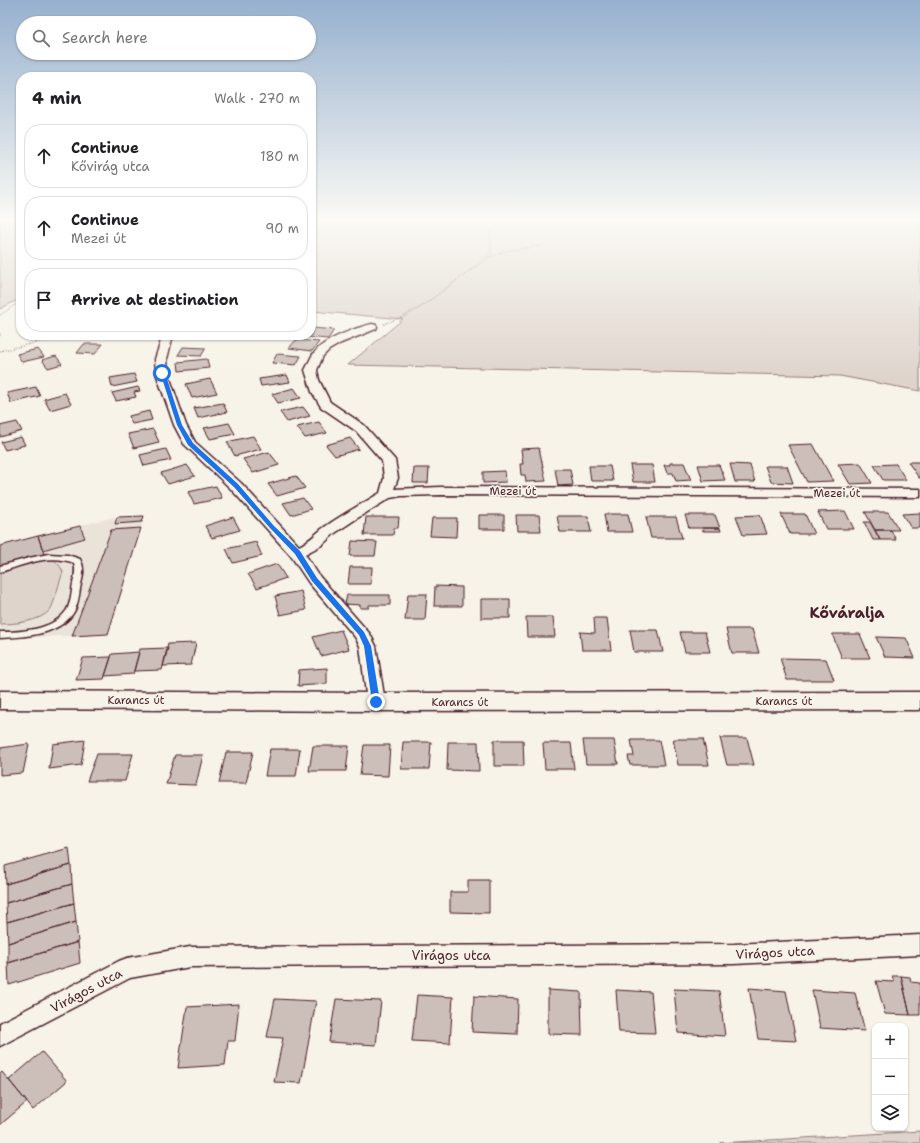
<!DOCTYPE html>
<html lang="en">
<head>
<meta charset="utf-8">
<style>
	body { margin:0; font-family:"Shantell Sans",sans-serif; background:#f2f2f2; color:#202124 }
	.controls { position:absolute; right:12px; bottom:12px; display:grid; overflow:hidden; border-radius:8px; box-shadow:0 1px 3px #0004 }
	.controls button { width:36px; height:36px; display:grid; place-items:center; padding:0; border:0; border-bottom:1px solid #e0e0e0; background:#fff; color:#202124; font:20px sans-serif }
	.stop { position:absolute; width:12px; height:12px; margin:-9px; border:3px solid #1a73e8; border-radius:50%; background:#fff }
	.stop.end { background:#1a73e8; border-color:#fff; box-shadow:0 1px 4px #0008 }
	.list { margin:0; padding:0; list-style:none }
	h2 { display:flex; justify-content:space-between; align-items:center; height:52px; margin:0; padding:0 16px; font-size:17px }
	h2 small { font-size:13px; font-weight:400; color:#757577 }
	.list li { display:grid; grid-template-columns:26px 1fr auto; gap:12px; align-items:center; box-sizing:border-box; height:64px; margin:0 8px 8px; padding:0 8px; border:1px solid #e0e0e0; border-radius:16px }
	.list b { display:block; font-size:15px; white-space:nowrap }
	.list p { margin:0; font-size:13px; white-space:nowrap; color:#757577 }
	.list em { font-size:13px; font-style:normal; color:#757577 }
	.icon { flex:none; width:22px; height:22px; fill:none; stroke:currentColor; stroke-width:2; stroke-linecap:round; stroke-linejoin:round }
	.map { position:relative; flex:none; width:920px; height:1143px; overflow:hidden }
	.search { position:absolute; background:#fff; box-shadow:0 1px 3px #0004; left:16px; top:16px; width:300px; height:44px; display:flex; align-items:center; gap:10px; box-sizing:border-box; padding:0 14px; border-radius:22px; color:#757577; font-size:15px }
	.panel { position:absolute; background:#fff; box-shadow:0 1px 3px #0004; left:16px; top:72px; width:300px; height:268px; border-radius:16px }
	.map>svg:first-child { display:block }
	.built { fill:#eae3da }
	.green { fill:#ded4cc; stroke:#947a7c }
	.building { fill:#ccbfb9; stroke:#4a1f2b }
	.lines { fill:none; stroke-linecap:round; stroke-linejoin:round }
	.lane-casing { stroke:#4a1f2b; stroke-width:3 }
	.street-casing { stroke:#4a1f2b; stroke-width:3 }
	.secondary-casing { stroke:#4a1f2b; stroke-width:3 }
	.path { stroke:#4a1f2b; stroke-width:1.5; stroke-dasharray:0.5 2; stroke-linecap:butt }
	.lane { fill:#f7f3e8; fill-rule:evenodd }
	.street { fill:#f7f3e8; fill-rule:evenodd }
	.secondary { fill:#f7f3e8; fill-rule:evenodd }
	.route { fill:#1a73e8 }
	.labels { text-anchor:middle; stroke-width:3.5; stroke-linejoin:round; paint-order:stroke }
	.street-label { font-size:11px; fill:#4a1f2b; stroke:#f7f3e8 }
	.near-street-label { font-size:13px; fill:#4a1f2b; stroke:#f7f3e8 }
	.district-label { font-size:15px; font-weight:bold; fill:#4a1f2b; stroke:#f7f3e8 }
</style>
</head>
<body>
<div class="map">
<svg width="920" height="1143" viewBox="0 0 920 1143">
	<rect width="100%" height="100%" fill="#f7f3e8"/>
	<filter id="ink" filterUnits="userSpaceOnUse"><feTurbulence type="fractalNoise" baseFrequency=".025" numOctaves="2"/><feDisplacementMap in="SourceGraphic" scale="8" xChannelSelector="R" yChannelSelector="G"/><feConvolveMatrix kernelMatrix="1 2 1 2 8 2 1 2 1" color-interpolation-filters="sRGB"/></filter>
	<g filter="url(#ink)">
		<!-- built -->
		<path class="built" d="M144,516l-36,118 -108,5v-93l114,-29z"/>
		<!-- green -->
		<path class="green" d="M0,219h21v79l-21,11z
			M311,219h609v172l-80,-15 -492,-11 55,-46 -92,-8z
			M37,559c15,0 19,-2 26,13 -3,7 -9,33 -13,38 -10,12 -36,14 -50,14v-54z
			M920,1131v12h-200z"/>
		<!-- building -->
		<path class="building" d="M313,328l21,2 -6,9 -21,-2 4,-2z
			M69,335h21l-4,4 -19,-2z
			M296,340l23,2 -7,9 -23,-3z
			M84,344h19l-8,10 -18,-1z
			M183,347l23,1 -5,8 -23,-1z
			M38,349l6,8 -22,5 -5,-8z
			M277,354l24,2 -5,9 -24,-2z
			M56,356l6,8 -14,4 -6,-8z
			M207,359l2,9 -30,3 -1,-9z
			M134,374l3,8 -25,5 -2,-9z
			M287,375l3,7 -29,4 -2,-7z
			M210,379l7,14 -25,5 -6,-14z
			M36,387l4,9 -29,7 -4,-10z
			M138,387l2,4 -6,1 2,5 -20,4 -4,-8z
			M294,388l7,10 -23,5 -6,-9z
			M65,393l6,11 -21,6 -6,-11z
			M223,403l4,9 -29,6 -4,-10z
			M303,407l7,9 -23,6 -7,-10z
			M149,411l3,9 -20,4 -3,-8z
			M17,422l5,9 -22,6v-11z
			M319,422l8,11 -22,5 -8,-11z
			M229,423l6,11 -25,5 -6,-11z
			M153,429l6,13 -25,6 -6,-14z
			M253,436l8,13 -26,7 -8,-14z
			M21,437l4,8 -20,5 -4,-8z
			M350,438l9,11 -24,7 -9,-11z
			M813,444l20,37 -26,1 -19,-37z
			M539,448l7,33 -20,1 -1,-7h-4l-1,-11h3l-2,-15z
			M166,449l5,11 -27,6 -4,-11z
			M269,452l10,13 -26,8 -10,-14z
			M908,462h12v16h-1z
			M670,463h14l7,17 -15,1 -3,-8h-6l-3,-8h6z
			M860,463l12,20 -22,1 -12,-20z
			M730,464l20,1 5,17h-20z
			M896,464l10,16h-23l-9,-15z
			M187,465l8,11 -27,8 -7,-11z
			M630,465h22l3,17h-22z
			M698,465h21l6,15 -22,1z
			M589,466h21l3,15h-22z
			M765,466h22l6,17 -22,-1z
			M414,468h15l-1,15h-15z
			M555,469h15l3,16 -15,1z
			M505,471l1,11 -23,1v-11z
			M296,476l9,12 -28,8 -9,-12z
			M216,486l6,12 -28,6 -6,-12z
			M303,498l8,11 -20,6 -8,-12z
			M845,511l9,18h-28l-8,-17z
			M865,512h23l11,18h-24z
			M920,513v15h-9l-9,-14z
			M604,514h24l4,18h-25z
			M781,514h24l9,20h-24z
			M479,515h25v14h-25z
			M516,515h23l2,16h-24z
			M685,515h30l5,13h-31z
			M760,515l7,19 -24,1 -7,-19z
			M144,516l-2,6 -27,2 2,-7z
			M557,516h31l3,16h-31z
			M233,517l7,13 -28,8 -7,-12z
			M366,517h33l-1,11h-4l-1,7h-29z
			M646,517h30l6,21h-31z
			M432,518h25l-1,19 -26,-1z
			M864,522h6l10,18h-7z
			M80,526l5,12 -42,12 -5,-14z
			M141,528l-33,106 -36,2 39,-106z
			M702,528h18l1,3h-18z
			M875,530h16l5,10h-16z
			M38,536l6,18 -44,12v-20z
			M352,541l25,1 -2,14h-25z
			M256,542l6,14 -29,7 -7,-14z
			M277,564l9,14 -29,10 -9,-14z
			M350,567h22l-1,17h-23z
			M435,586l27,1v19h-28z
			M301,591l5,19 -26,5 -5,-19z
			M408,594h19l-2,26h-20z
			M347,595h43v10h-21v3h-9v-3l-15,-1z
			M481,599h29v19h-29z
			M526,617h27l2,20h-28z
			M594,618h13l4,32h-29l-2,-18 15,1z
			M726,629h26l7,24h-27z
			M341,630l8,19 -28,7 -8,-19z
			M630,630h28l5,22h-29z
			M680,632h25l5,20h-25z
			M832,634h28l10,24h-28z
			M876,637l30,1 9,20 -30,-1z
			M196,643l-5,22 -28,1 5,-22z
			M168,648l-6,22 -28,1 6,-22z
			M139,652l-6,22 -28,2 7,-22z
			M111,657l-7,22 -28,1 7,-22z
			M780,658l46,1 8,21h-47z
			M327,668v16l-29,2 1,-16z
			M720,738h27l7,27h-27z
			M673,739h30l6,26h-31z
			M85,740l-4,25 -32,4 4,-25z
			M494,740h29l1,26h-30z
			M583,740h31l4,24h-32z
			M631,740h28l5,25h-34l-2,-9h6z
			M403,742h28l-2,27h-28z
			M448,742h30l1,29 -32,-1z
			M543,743h28l3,26h-29z
			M29,744l-6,29 -23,2v-27z
			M364,745h26l-2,31 -28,-1z
			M313,746h36l-3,25h-37z
			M270,749h30l-4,27h-31z
			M226,752h27l-7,31h-27z
			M97,754h36l-8,27h-38z
			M175,755h28l-7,30 -30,-1z
			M69,848l2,17 -65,19 -1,-18z
			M71,865l1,19 -66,19v-19z
			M468,880h21v33l-39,-1v-20h18z
			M72,884l2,19 -67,19 -1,-19z
			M74,903l2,19 -68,21 -1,-21z
			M76,922l2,20 -70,21v-20z
			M78,942l2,21 -71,22 -1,-22z
			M892,976h9l9,39 -25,-1 -9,-33 18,1z
			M901,976l9,1 1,5 9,1v32h-10z
			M749,988l37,3 10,50 -38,-2z
			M674,989l45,2 6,45 -47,-3z
			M548,990l33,2 1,43 -34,-1z
			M616,990l35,2 4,41 -36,-1z
			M812,990l43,3 10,38 -45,-3z
			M417,995l36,2 -3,46 -38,-2z
			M474,996l44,3 -1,35 -45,-2z
			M275,999l41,2 -15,82 -27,-1 9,-44 -16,-1z
			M336,999l45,2 -5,44 -47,-3z
			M239,1004l-4,37h-7l-3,24 -47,3 9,-61z
			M42,1052l25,29 -34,29 -24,-30z
			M2,1072l25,30 -27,23v-51z"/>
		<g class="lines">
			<defs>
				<path id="lane" d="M48,554l20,1 12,4c6,11 2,19 0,30 -1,7 -2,14 -5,21 -13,25 -50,27 -75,28v-6c21,0 53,-2 66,-21 4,-6 5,-14 6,-21 1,-10 5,-17 2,-27 -25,-10 -50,2 -74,9v-6l29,-8z"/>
				<path id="street" d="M372,324l4,1 1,2 -1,2 -35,14 -12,7 -6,6 -6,14 2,10 11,22 34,23 31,35 3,18 -4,11 46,-2 480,2v8l-480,-2 -39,1 -11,2 -34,21 -21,14 -13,12 -17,9 15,23 50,57 6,12 9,56 -3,4 -6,2 -6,-2 -3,-4 -7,-56 -5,-9 -46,-54 -18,-27 -60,-67 -47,-45 -10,-19 -18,-52 -1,-14 8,-24h10l-6,24 1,14 18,52 9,17 46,41 58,63c12,-6 17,-13 27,-20 17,-12 36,-22 54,-33l4,-15 -2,-17 -26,-30 -35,-24 -9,-15 -7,-22c3,-5 5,-12 9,-17 10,-14 41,-25 58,-29z
					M920,935v20l-186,9 -544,3 -60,11 -130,68v-23l119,-62 8,-3 63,-11 544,-3z"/>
				<path id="secondary" d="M0,691l376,2 544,-1v18l-544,1 -376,-2z"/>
			</defs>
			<!-- lane casing -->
			<use href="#lane" class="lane-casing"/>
			<!-- street casing -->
			<use href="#street" class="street-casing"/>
			<!-- secondary casing -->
			<use href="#secondary" class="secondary-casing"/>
			<!-- path -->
			<path class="path" d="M478,219l12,13 1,20 -4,6
				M0,315l21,-14
				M384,324l21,-8 19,-11 63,-47 19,-7 35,-5
				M0,333v4
				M0,351l43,-10 17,-1"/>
			<!-- lane -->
			<use href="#lane" class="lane"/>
			<!-- street -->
			<use href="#street" class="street"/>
			<!-- secondary -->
			<use href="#secondary" class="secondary"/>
		</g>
	</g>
	<!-- sky -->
	<linearGradient id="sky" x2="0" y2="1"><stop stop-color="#96b0ce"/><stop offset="0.58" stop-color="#fbfaf5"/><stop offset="1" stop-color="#fbfaf5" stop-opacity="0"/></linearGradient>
	<rect width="920" height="379" fill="url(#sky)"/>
	<!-- route -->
	<path class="route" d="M160,372l5,1 17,52 11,18 45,41 36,42 26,25 17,27 47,54 7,14 9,56 -1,2 -3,1 -4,-3 -8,-56 -5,-11 -47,-54 -17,-27 -25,-26 -36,-41 -46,-42 -11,-20z"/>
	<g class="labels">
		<!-- street labels -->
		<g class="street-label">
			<text x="513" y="495">Mezei út</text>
			<text x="837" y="497">Mezei út</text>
			<text x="136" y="704">Karancs út</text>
			<text x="784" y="705">Karancs út</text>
			<text x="460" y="706">Karancs út</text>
		</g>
		<!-- near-street labels -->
		<g class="near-street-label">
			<text transform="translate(775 952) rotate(-3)" y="5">Virágos utca</text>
			<text x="451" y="960">Virágos utca</text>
			<text transform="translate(86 990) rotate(-28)" y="5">Virágos utca</text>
		</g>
		<!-- district labels -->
		<g class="district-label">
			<text x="847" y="618">Kőváralja</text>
		</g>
	</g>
</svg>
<div class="controls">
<button>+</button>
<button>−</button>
<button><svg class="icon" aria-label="layers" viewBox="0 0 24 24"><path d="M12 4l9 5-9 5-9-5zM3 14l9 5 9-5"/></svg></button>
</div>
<div class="stop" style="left:162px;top:373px"></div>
<div class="stop end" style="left:376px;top:702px"></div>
<div class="search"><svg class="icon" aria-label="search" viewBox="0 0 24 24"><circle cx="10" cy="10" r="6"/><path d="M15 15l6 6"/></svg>Search here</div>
<section class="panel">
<h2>4 min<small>Walk · 270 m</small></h2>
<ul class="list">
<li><svg class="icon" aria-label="ahead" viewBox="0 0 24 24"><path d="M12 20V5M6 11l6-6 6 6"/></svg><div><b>Continue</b><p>Kővirág utca</p></div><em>180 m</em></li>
<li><svg class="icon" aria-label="ahead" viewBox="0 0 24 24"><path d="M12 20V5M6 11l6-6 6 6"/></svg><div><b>Continue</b><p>Mezei út</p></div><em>90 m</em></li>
<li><svg class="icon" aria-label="arrive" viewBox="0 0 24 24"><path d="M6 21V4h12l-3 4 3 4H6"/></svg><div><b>Arrive at destination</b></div></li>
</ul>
</section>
</div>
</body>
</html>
